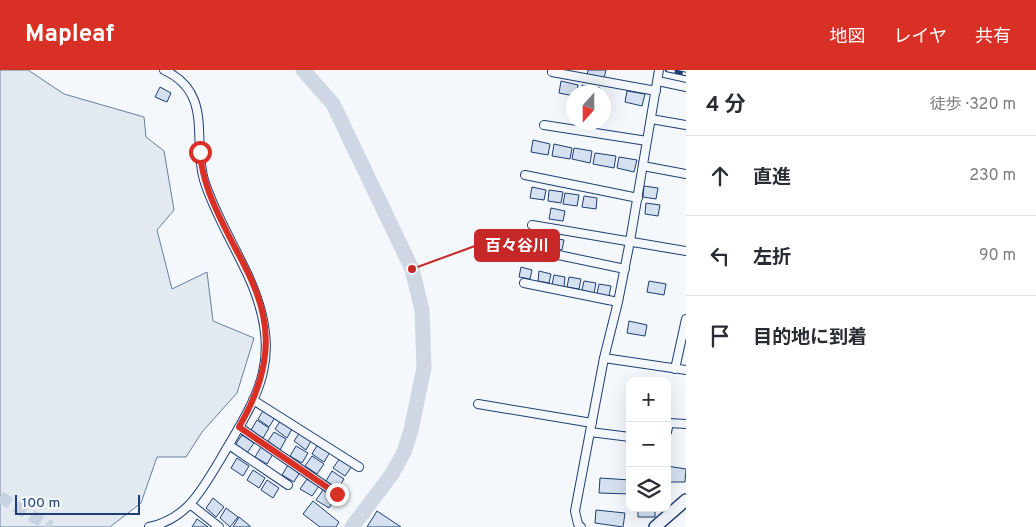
<!DOCTYPE html>
<html lang="ja">
<head>
<meta charset="utf-8">
<style>
	body { margin:0; font-family:Overpass,"Noto Sans JP",sans-serif; background:#f2f2f3; color:#2b2b33 }
	.controls { position:absolute; right:15px; bottom:15px; display:grid; overflow:hidden; border-radius:10px; box-shadow:0 5px 20px #0002 }
	.controls button { width:45px; height:45px; display:grid; place-items:center; padding:0; border:0; border-bottom:1px solid #e1e1e2; background:#fff; color:#2b2b33; font:25px sans-serif }
	.compass { position:absolute; left:566px; top:15px; width:45px; height:45px; border-radius:50%; background:#fff; box-shadow:0 5px 20px #0002; rotate:201deg }
	.scale { position:absolute; left:15px; bottom:12px; width:125px; box-sizing:border-box; padding-left:5px; border:2px solid #1d3f73; border-top:0; font-size:14px; line-height:18px; white-space:nowrap; color:#1d3f73; -webkit-text-stroke:4px #f4f7fb; paint-order:stroke }
	.stop { position:absolute; width:15px; height:15px; margin:-11px; border:4px solid #d93025; border-radius:50%; background:#fff }
	.stop.end { background:#d93025; border-color:#fff; box-shadow:0 1px 5px #0008 }
	.list { margin:0; padding:0; list-style:none }
	h2 { display:flex; justify-content:space-between; align-items:center; height:65px; margin:0; padding:0 20px; font-size:21px }
	h2 small { font-size:16px; font-weight:400; color:#7c7c81 }
	.list li { display:grid; grid-template-columns:32px 1fr auto; gap:15px; align-items:center; box-sizing:border-box; height:80px; padding:0 20px; border-top:1px solid #e1e1e2 }
	.list b { display:block; font-size:19px; white-space:nowrap }
	.list em { font-size:16px; font-style:normal; color:#7c7c81 }
	.icon { flex:none; width:28px; height:28px; fill:none; stroke:currentColor; stroke-width:2; stroke-linecap:round; stroke-linejoin:round }
	.map { position:relative; flex:none; width:686px; height:457px; overflow:hidden }
	header { display:flex; align-items:center; gap:30px; box-sizing:border-box; height:70px; padding:0 25px; background:#d93025; color:#fff }
	header strong { font-size:24px }
	nav { display:flex; gap:28px; margin-inline-start:auto; font-size:18px }
	main { display:flex }
	aside { flex:1; background:#fff }
	.map>svg:first-child { display:block }
	.green { fill:#e3e9f0; stroke:#687fa3 }
	.lines { fill:none; stroke-linecap:round; stroke-linejoin:round }
	.river { stroke:#cfd7e4; stroke-width:15 }
	.building { fill:#d5e0f0; stroke:#1d3f73 }
	.trunk-tunnel { stroke:#c9d2e0; stroke-width:12; stroke-dasharray:12 6; stroke-linecap:butt }
	.minor-casing { stroke:#1d3f73; stroke-width:10 }
	.secondary-casing { stroke:#1d3f73; stroke-width:14 }
	.minor { stroke:#f4f7fb; stroke-width:8 }
	.secondary { stroke:#f4f7fb; stroke-width:11 }
	.rail-casing { stroke:#1d3f73; stroke-width:4.5 }
	.rail { stroke:#f4f7fb; stroke-width:2.5; stroke-dasharray:8; stroke-linecap:butt }
	.route { stroke:#d93025; stroke-width:6 }
	.leader { fill:none; stroke:#c62828; stroke-width:2 }
	.callout-dot { fill:#c62828; stroke:#f4f7fb; stroke-width:2 }
	.callout { fill:#c62828; stroke:#c62828; stroke-width:2 }
	.callout-label { font-size:16px; text-anchor:middle; font-weight:bold; fill:#fff }
</style>
</head>
<body>
<header>
<strong>Mapleaf</strong>
<nav><a>地図</a><a>レイヤ</a><a>共有</a></nav>
</header>
<main>
<div class="map">
<svg width="686" height="457" viewBox="0 0 686 457">
	<rect width="100%" height="100%" fill="#f4f7fb"/>
	<!-- green -->
	<path class="green" d="M0,0h28l36,24 80,23 2,20 18,14 10,59 -17,20 15,59 35,-17 6,49 41,17 -17,55 -35,39 -16,25h-29l-16,46 -31,24h-110z"/>
	<g class="lines">
		<!-- river -->
		<path class="river" d="M303,0l30,34 79,165 10,41 2,58 -13,62 -7,22 -12,22 -40,53"/>
	</g>
	<!-- building -->
	<path class="building" d="M588,0h18l-2,8 -17,-3z
		M561,11l17,4 -1,7h-3v4l-15,-3z
		M582,15l18,3 -1,4h-18z
		M160,17l11,6 -4,9 -12,-5z
		M627,21l18,3 -3,12 -17,-4z
		M533,70l17,4 -2,11 -17,-3z
		M554,74l18,4 -2,11 -18,-3z
		M574,78l18,3 -2,12 -18,-4z
		M595,83l21,3 -2,12 -21,-4z
		M619,87l18,3 -3,12 -17,-4z
		M644,116l14,2 -2,11 -13,-2z
		M532,117l14,3 -2,10 -14,-2z
		M549,120l14,2 -2,11 -13,-2z
		M565,123l14,2 -2,11 -14,-2z
		M584,126l13,2 -1,11 -14,-2z
		M646,133l14,2 -2,11 -13,-2z
		M551,138l14,3 -2,10 -14,-2z
		M552,168l12,2 -2,10 -12,-3z
		M521,197l11,3 -2,9 -11,-2z
		M539,201l12,3 -2,9 -11,-2z
		M554,205l11,2 -1,10 -12,-2z
		M569,207l12,2 -2,10 -12,-2z
		M584,211l12,2 -2,10 -12,-3z
		M649,211l17,3 -2,11 -17,-3z
		M599,214l12,2 -2,10 -12,-2z
		M629,251l18,4 -2,11 -18,-3z
		M264,339l12,7 -7,11 -11,-8z
		M257,350l12,8 -6,10 -12,-8z
		M281,350l12,7 -6,11 -12,-9z
		M274,362l12,7 -6,11 -12,-9z
		M300,362l12,7 -6,11 -12,-9z
		M242,365l12,8 -7,10 -12,-8z
		M318,374l12,8 -6,10 -12,-8z
		M296,376l12,7 -6,10 -12,-7z
		M261,377l12,7 -6,10 -12,-7z
		M312,386l12,8 -7,10 -12,-8z
		M237,388l12,8 -6,10 -12,-8z
		M340,388l12,8 -7,10 -12,-8z
		M288,395l12,7 -6,10 -12,-7z
		M667,396l19,3 -1,13h-18z
		M253,400l12,8 -6,10 -12,-8z
		M332,401l12,8 -6,10 -12,-8z
		M600,408l30,2v14l-31,-1z
		M307,409l12,7 -7,10 -12,-7z
		M267,410l12,8 -6,10 -12,-8z
		M323,420l12,8 -6,10 -13,-8z
		M213,428l11,9 -8,10 -10,-9z
		M313,431l26,21 -3,5h-16l-17,-13z
		M226,438l12,9 -8,10 -10,-9z
		M638,438h17v9h-17z
		M596,440l29,3 -2,14 -28,-4z
		M377,441l24,16h-34z
		M239,447l11,9v1h-17z
		M197,449l11,8h-16z"/>
	<g class="lines">
		<!-- trunk-tunnel -->
		<path class="trunk-tunnel" d="M0,427l51,30"/>
		<defs>
			<path id="minor" d="M552,2l104,19
				M658,11l28,6
				M651,49l35,6
				M544,55l103,16
				M643,96l43,8
				M525,105l113,23
				M532,155l154,26
				M549,183l76,16
				M524,213l94,19
				M604,288l82,12
				M675,299l11,-50
				M253,330l106,67
				M478,334l114,19
				M239,357l98,67
				M590,362l40,5
				M667,362l2,-9 17,1
				M229,375l59,40
				M190,434l29,23
				M149,457c38,-8 52,-36 71,-67 16,-28 36,-57 43,-88 9,-38 -4,-76 -21,-109 -13,-27 -29,-54 -38,-83 -12,-40 10,-87 -40,-110
				M581,457l-3,-3 -3,-13 29,-153 14,-56 12,-61 29,-171"/>
			<path id="secondary" d="M655,457l31,-27"/>
		</defs>
		<!-- minor casing -->
		<use href="#minor" class="minor-casing"/>
		<!-- secondary casing -->
		<use href="#secondary" class="secondary-casing"/>
		<!-- minor -->
		<use href="#minor" class="minor"/>
		<!-- secondary -->
		<use href="#secondary" class="secondary"/>
		<defs>
			<path id="rail" d="M667,0l19,4"/>
		</defs>
		<!-- rail casing -->
		<use href="#rail" class="rail-casing"/>
		<!-- rail -->
		<use href="#rail" class="rail"/>
	</g>
	<g class="lines">
		<!-- route -->
		<path class="route" d="M200,82c2,28 13,52 25,76 13,27 32,56 38,87 9,40 -4,78 -24,112l98,67"/>
	</g>
	<!-- callouts -->
	<path class="leader" d="M412 199L475 176"/>
	<circle class="callout-dot" cx="412" cy="199" r="5"/>
	<rect class="callout" x="475" y="160" width="84" height="31" rx="5"/>
	<g class="callout-label">
		<text x="517" y="181">百々谷川</text>
	</g>
</svg>
<div class="controls">
<button>+</button>
<button>−</button>
<button><svg class="icon" aria-label="layers" viewBox="0 0 24 24"><path d="M12 4l9 5-9 5-9-5zM3 14l9 5 9-5"/></svg></button>
</div>
<svg class="compass" viewBox="-18 -18 36 36"><path d="M0-13l5 13h-10z" fill="#e53935"/><path d="M0 13l5-13h-10z" fill="#7c7c81"/></svg>
<div class="scale">100 m</div>
<div class="stop" style="left:200px;top:82px"></div>
<div class="stop end" style="left:337px;top:424px"></div>
</div>
<aside>
<h2>4 分<small>徒歩 · 320 m</small></h2>
<ul class="list">
<li><svg class="icon" aria-label="ahead" viewBox="0 0 24 24"><path d="M12 20V5M6 11l6-6 6 6"/></svg><div><b>直進</b></div><em>230 m</em></li>
<li><svg class="icon" aria-label="left" viewBox="0 0 24 24"><path d="M17 20v-9H6M10 6l-5 5 5 5"/></svg><div><b>左折</b></div><em>90 m</em></li>
<li><svg class="icon" aria-label="arrive" viewBox="0 0 24 24"><path d="M6 21V4h12l-3 4 3 4H6"/></svg><div><b>目的地に到着</b></div></li>
</ul>
</aside>
</main>
</body>
</html>
